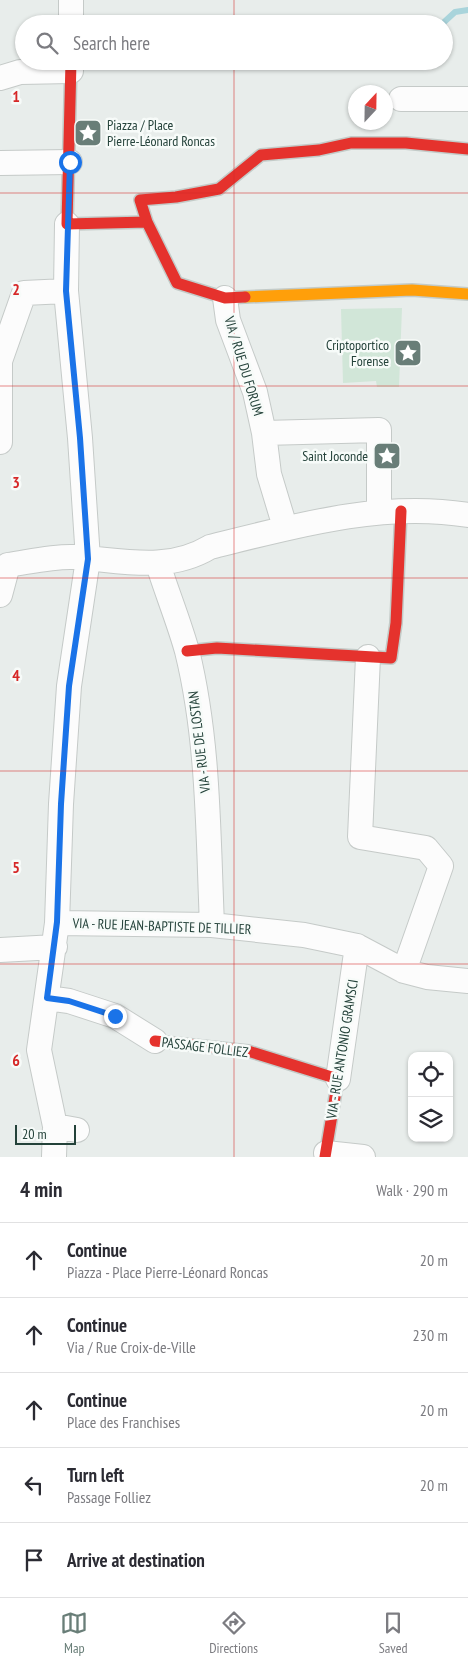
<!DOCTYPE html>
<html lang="en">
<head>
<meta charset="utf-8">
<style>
	body { margin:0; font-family:"PT Sans Narrow",sans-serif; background:#f7f7f7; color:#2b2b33 }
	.controls { position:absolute; right:15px; bottom:15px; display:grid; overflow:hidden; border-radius:10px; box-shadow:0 1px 4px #0004 }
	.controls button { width:45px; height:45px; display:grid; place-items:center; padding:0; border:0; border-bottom:1px solid #e1e1e2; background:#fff; color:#2b2b33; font:25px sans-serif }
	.compass { position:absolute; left:348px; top:85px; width:45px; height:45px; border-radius:50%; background:#fff; box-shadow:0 1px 4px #0004; rotate:22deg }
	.scale { position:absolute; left:15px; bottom:12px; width:61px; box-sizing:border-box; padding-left:5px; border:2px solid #24423a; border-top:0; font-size:14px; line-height:18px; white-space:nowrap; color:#24423a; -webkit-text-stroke:4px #f7fbf9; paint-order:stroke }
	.stop { position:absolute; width:15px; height:15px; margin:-11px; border:4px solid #1a73e8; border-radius:50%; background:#fff }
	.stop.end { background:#1a73e8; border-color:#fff; box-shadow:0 1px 5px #0008 }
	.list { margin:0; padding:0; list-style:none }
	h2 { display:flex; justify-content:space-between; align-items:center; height:65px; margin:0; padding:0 20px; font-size:21px }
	h2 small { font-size:16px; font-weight:400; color:#7c7c81 }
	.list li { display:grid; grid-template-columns:32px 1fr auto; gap:15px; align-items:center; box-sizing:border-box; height:75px; padding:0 20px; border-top:1px solid #e1e1e2 }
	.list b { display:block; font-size:19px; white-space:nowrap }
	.list p { margin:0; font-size:16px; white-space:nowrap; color:#7c7c81 }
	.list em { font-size:16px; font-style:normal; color:#7c7c81 }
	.icon { flex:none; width:28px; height:28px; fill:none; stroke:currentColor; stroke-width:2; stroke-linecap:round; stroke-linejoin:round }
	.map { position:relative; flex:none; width:468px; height:1157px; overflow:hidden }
	.search { position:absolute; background:#fff; box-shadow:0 1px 4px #0004; left:15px; right:15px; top:15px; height:55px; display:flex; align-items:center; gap:12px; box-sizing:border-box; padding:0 18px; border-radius:28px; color:#7c7c81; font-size:19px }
	.sheet { height:440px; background:#fff }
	nav { display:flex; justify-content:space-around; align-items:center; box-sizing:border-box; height:70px; border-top:1px solid #e1e1e2; background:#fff; font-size:14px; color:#7c7c81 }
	nav a { display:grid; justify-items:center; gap:2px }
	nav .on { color:#697e78 }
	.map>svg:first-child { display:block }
	.green { fill:#d1e6d8 }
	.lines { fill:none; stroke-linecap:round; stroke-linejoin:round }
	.stream { stroke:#a9d4db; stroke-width:6 }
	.street-casing { stroke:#c5cac8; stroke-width:26 }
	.slow-casing { stroke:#c3cbc8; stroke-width:14 }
	.jam-casing { stroke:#c3cbc8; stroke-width:14 }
	.street { stroke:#fcfcfc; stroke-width:24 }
	.slow { stroke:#ff9f0a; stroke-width:11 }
	.jam { stroke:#e5322d; stroke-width:11 }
	.route { stroke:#1a73e8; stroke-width:6 }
	.grid { fill:none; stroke:#d62828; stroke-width:1; stroke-opacity:0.55 }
	.labels { text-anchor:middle; stroke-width:5; stroke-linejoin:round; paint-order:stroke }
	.poi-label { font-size:14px; fill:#24423a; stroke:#f7fbf9; text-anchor:end }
	.street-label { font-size:14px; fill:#24423a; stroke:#f7fbf9 }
	.grid-label { font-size:16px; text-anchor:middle; font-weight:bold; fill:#d62828; stroke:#f7fbf9; stroke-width:5; stroke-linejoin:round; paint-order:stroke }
</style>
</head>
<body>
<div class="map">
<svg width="468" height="1157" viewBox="0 0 468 1157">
	<rect width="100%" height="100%" fill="#e8edeb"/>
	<!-- green -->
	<path class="green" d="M402,308l-3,79h-22l-1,-6 -33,2 -2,-74z"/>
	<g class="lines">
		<!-- stream -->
		<path class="stream" d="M442,24l13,-12 13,-2"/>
		<defs>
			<path id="street" d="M71,0v24
				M0,78l20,-6 51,-1
				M401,99h67
				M0,163l70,-1
				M225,298l3,22 27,72 9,41 5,41 16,53
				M0,401v-40l24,-68 42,-2
				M264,433l115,-3v82
				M0,442v-41
				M158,564c9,29 21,58 29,87 22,89 21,183 25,274
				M0,595l8,-30c21,-3 45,-9 66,-8 47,3 93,16 136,-10 84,-21 171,-46 258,-32
				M368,657l-8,180 66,11 15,18 -37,105
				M57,923l155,2 92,10 53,11 47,25 23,6 41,4
				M0,950l55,-3
				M47,998l22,3 46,15 40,25
				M338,1079l19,-133
				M55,1126l22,4
				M326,1153l37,4
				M54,1157l1,-31 -16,-76 18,-127 4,-119 8,-118 19,-127 -8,-121 -14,-147 1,-67"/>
			<path id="slow" d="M245,297l167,-7 56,4"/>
			<path id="jam" d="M71,61l-4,163 80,-2 30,61 48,15 20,-1
				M147,222l-7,-22 36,-3 43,-8 42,-34 58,-5 32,-7h55l62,6
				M187,651l30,-3 174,10 5,-35 5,-112
				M155,1041l93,10 90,28 -13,78"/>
		</defs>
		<!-- street casing -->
		<use href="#street" class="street-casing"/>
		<!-- slow casing -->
		<use href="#slow" class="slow-casing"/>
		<!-- jam casing -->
		<use href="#jam" class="jam-casing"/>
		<!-- street -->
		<use href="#street" class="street"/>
		<!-- slow -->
		<use href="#slow" class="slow"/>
		<!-- jam -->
		<use href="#jam" class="jam"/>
	</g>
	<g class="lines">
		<!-- route -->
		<path class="route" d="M70,162l-4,129 14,147 8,121 -19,127 -8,118 -4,118 -10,76 22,3 46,15"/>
	</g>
	<!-- grid -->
	<path class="grid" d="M234,0v24M234,61v1096M0,193h468M0,386h468M0,578h468M0,771h468M0,964h468"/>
	<!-- icons -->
	<defs>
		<symbol id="sight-square" viewBox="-11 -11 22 22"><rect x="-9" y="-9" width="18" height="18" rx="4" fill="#697e78" stroke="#f7fbf9"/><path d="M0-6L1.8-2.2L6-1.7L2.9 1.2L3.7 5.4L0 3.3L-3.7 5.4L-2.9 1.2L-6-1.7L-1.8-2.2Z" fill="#fff"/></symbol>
	</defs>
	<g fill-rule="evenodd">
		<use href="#sight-square" x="72" y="117" width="32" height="32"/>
		<use href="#sight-square" x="392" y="337" width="32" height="32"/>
		<use href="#sight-square" x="371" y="440" width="32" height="32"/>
	</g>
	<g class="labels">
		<!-- poi labels -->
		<g class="poi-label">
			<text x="107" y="130" text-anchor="start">Piazza / Place<tspan x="107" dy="16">Pierre-Léonard Roncas</tspan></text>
			<text x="389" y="350">Criptoportico<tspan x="389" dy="16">Forense</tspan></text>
			<text x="368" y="461">Saint Joconde</text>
		</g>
		<!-- street labels -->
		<g class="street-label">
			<text transform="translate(244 366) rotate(73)" y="5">VIA / RUE DU FORUM</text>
			<text transform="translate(199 742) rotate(-97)" y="5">VIA - RUE DE LOSTAN</text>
			<text transform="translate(162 926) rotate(2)" y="5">VIA - RUE JEAN-BAPTISTE DE TILLIER</text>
			<text transform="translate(205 1047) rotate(7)" y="5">PASSAGE FOLLIEZ</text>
			<text transform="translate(342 1049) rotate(-81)" y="5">VIA - RUE ANTONIO GRAMSCI</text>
		</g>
	</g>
	<g class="grid-label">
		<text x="16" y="102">1</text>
		<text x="16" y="295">2</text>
		<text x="16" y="488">3</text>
		<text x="16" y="681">4</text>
		<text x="16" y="873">5</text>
		<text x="16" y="1066">6</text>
	</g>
</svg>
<div class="controls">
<button><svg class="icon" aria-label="locate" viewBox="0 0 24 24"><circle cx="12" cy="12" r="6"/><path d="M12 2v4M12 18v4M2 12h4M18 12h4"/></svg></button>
<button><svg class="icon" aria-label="layers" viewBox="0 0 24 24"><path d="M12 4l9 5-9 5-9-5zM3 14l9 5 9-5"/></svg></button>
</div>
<svg class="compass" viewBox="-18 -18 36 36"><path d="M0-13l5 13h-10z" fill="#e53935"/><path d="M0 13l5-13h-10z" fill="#7c7c81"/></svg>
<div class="scale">20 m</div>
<div class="stop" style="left:70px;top:162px"></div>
<div class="stop end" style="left:115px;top:1016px"></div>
<div class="search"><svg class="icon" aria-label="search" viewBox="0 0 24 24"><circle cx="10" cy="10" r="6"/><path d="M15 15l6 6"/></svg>Search here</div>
</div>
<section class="sheet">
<h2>4 min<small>Walk · 290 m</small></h2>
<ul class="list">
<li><svg class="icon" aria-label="ahead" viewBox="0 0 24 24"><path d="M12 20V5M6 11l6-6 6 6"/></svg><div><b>Continue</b><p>Piazza - Place Pierre-Léonard Roncas</p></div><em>20 m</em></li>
<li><svg class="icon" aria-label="ahead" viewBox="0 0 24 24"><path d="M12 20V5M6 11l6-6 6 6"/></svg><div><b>Continue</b><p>Via / Rue Croix-de-Ville</p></div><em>230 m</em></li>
<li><svg class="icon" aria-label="ahead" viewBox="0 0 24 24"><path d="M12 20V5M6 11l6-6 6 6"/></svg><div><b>Continue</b><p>Place des Franchises</p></div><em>20 m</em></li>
<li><svg class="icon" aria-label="left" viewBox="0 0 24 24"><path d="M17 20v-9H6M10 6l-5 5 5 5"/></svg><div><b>Turn left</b><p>Passage Folliez</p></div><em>20 m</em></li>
<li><svg class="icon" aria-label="arrive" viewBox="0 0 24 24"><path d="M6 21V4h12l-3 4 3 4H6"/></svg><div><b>Arrive at destination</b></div></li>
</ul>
</section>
<nav>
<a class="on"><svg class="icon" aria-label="map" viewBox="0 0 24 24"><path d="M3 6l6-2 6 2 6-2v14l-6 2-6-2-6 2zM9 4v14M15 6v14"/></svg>Map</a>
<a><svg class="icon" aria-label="directions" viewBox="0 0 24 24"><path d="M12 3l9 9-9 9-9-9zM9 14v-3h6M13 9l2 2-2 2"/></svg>Directions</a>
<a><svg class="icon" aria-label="saved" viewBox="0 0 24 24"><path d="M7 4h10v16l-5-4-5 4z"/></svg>Saved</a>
</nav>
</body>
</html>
